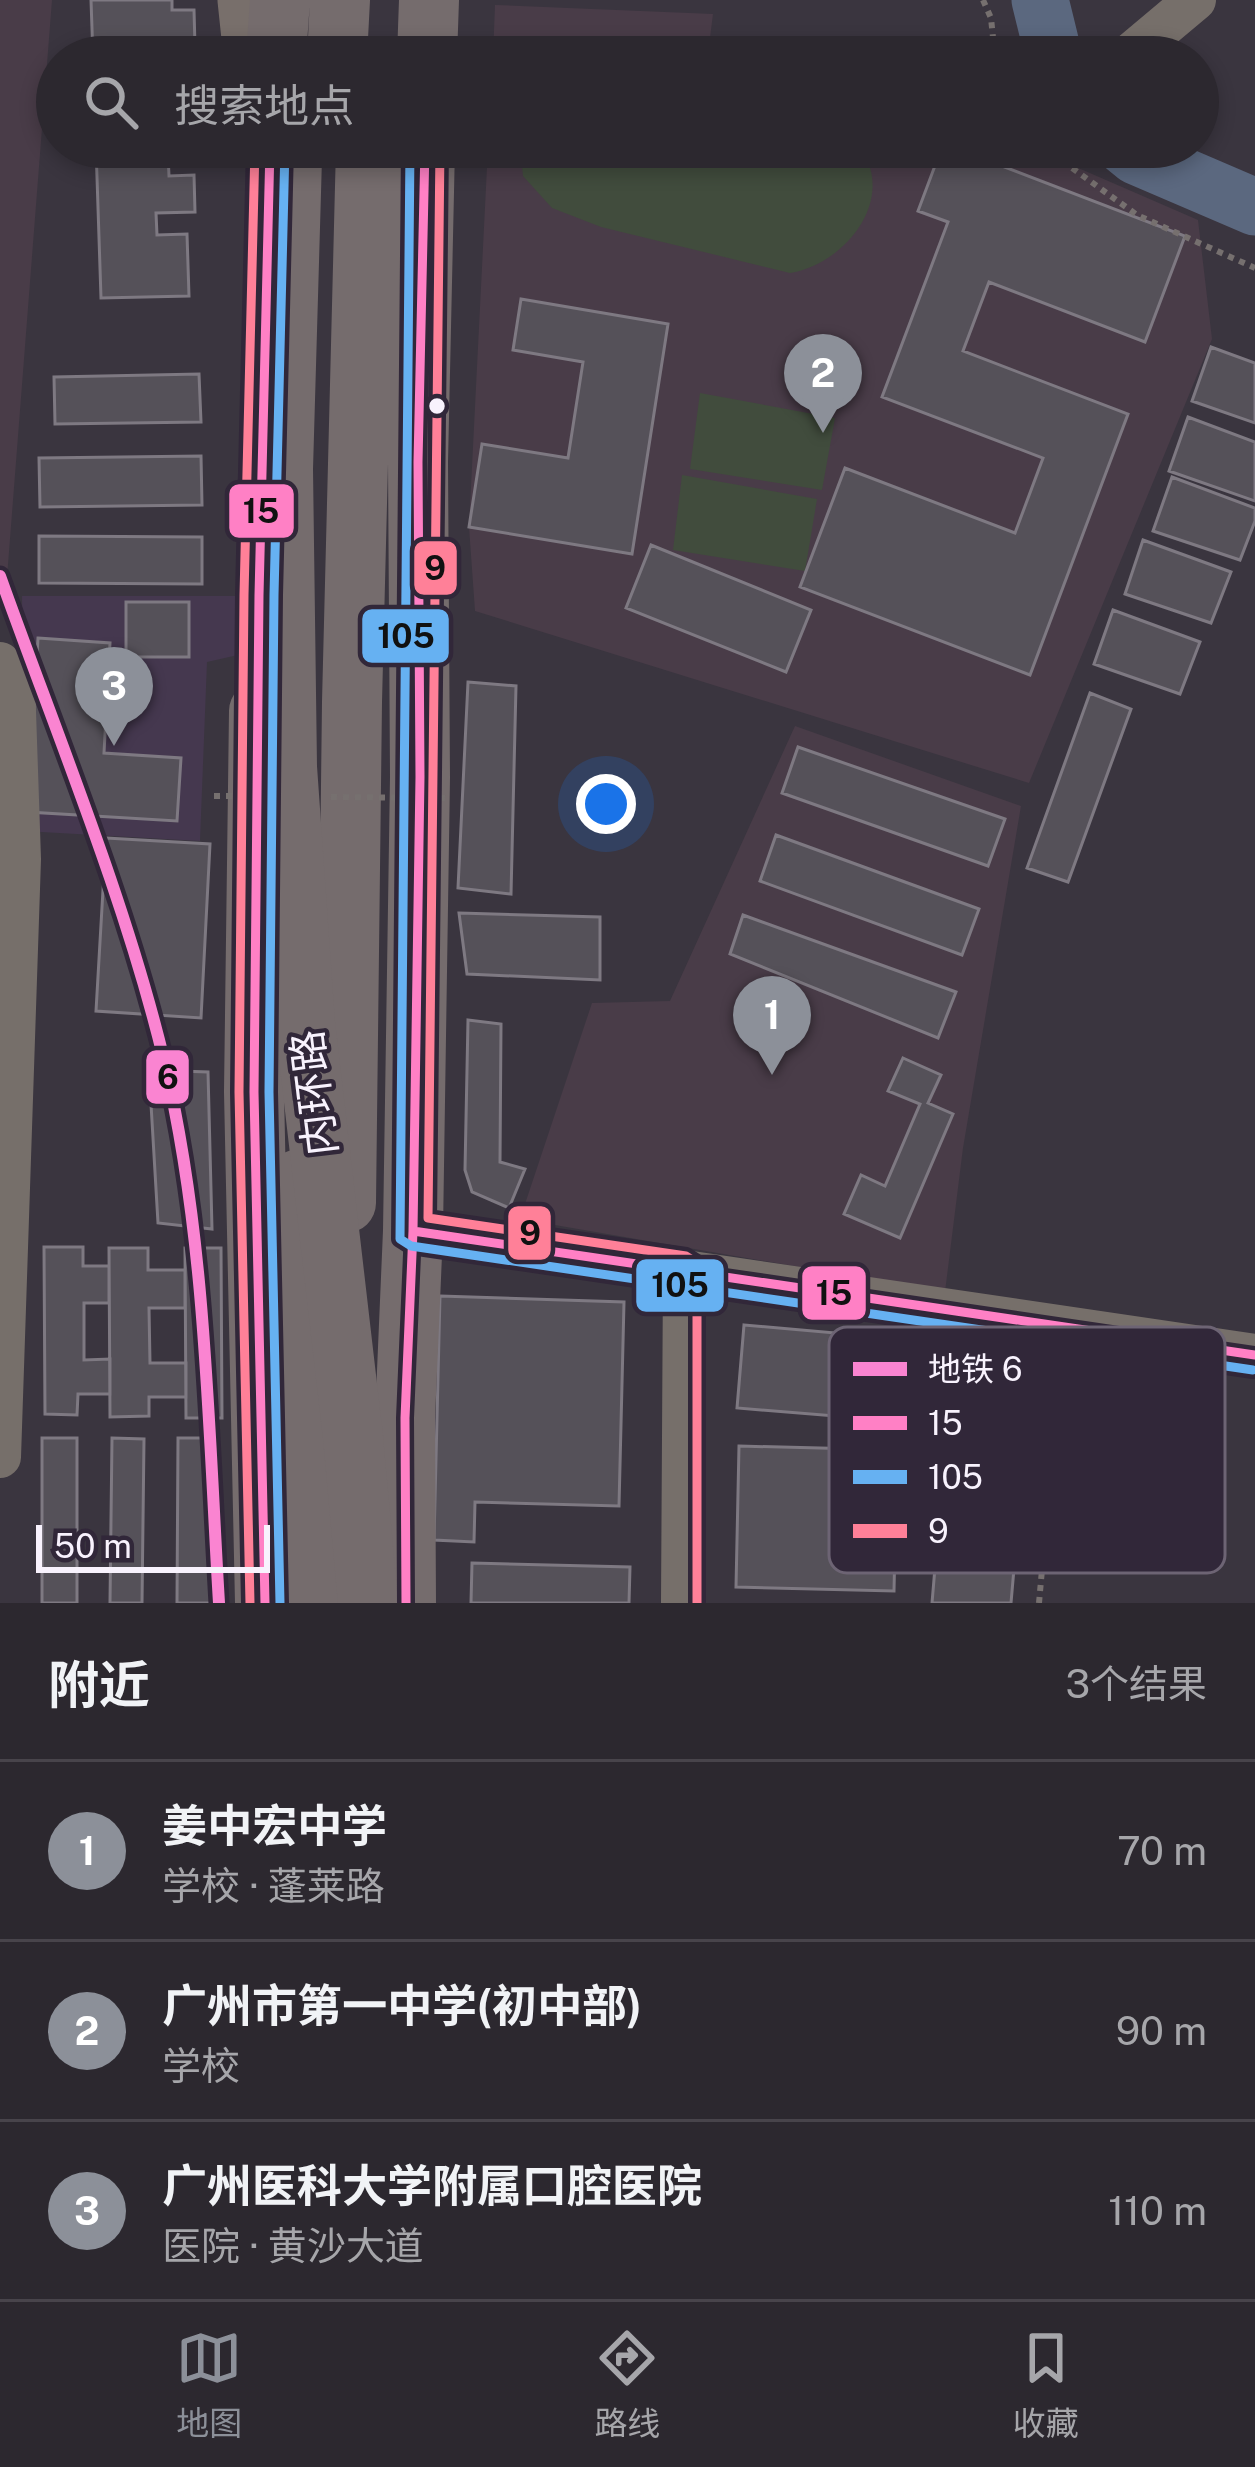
<!DOCTYPE html>
<html lang="zh">
<head>
<meta charset="utf-8">
<style>
	body { margin:0; font-family:"Public Sans","Noto Sans SC",sans-serif; background:#343037; color:#f1f3f6 }
	.scale { position:absolute; left:36px; bottom:30px; width:234px; box-sizing:border-box; padding-left:12px; border:6px solid #f8f2fd; border-top:0; font-size:33px; line-height:42px; white-space:nowrap; color:#f8f2fd; -webkit-text-stroke:9px #312739; paint-order:stroke }
	.you { position:absolute; left:606px; top:804px; width:42px; height:42px; margin:-30px; border:9px solid #fff; border-radius:50%; background:#1a73e8; box-shadow:0 0 0 18px #1a73e833 }
	.badge { display:grid; place-items:center; width:78px; height:78px; border-radius:50%; background:#8c9099; color:#fff; font-size:39px; font-weight:700 }
	.pin { position:absolute; translate:-50% -99px; filter:drop-shadow(0 3px 6px #0008) }
	.pin::after { content:''; position:absolute; top:63px; width:42px; height:36px; background:inherit; clip-path:polygon(0 0,100% 0,50% 100%) }
	.list { margin:0; padding:0; list-style:none }
	h2 { display:flex; justify-content:space-between; align-items:center; height:156px; margin:0; padding:0 48px; font-size:51px }
	h2 small { font-size:39px; font-weight:400; color:#a6a6aa }
	.list li { display:grid; grid-template-columns:78px 1fr auto; gap:36px; align-items:center; box-sizing:border-box; height:180px; padding:0 48px; border-top:3px solid #48444b }
	.list b { display:block; font-size:45px; white-space:nowrap }
	.list p { margin:0; font-size:39px; white-space:nowrap; color:#a6a6aa }
	.list em { font-size:39px; font-style:normal; color:#a6a6aa }
	.icon { flex:none; width:66px; height:66px; fill:none; stroke:currentColor; stroke-width:2; stroke-linecap:round; stroke-linejoin:round }
	.map { position:relative; flex:none; width:1255px; height:1603px; overflow:hidden }
	.search { position:absolute; background:#2c282f; box-shadow:0 6px 18px #0003; left:36px; right:36px; top:36px; height:132px; display:flex; align-items:center; gap:30px; box-sizing:border-box; padding:0 42px; border-radius:66px; color:#a6a6aa; font-size:45px }
	.sheet { height:696px; background:#2c282f }
	nav { display:flex; justify-content:space-around; align-items:center; box-sizing:border-box; height:168px; border-top:3px solid #48444b; background:#2c282f; font-size:33px; color:#a6a6aa }
	nav a { display:grid; justify-items:center; gap:6px }
	nav .on { color:#8c9099 }
	.map>svg:first-child { display:block }
	.built { fill:#45384f }
	.education { fill:#493c48 }
	.green { fill:#414c3d }
	.lines { fill:none; stroke-linecap:round; stroke-linejoin:round }
	.river { stroke:#5b687f; stroke-width:57 }
	.building { fill:#555159; stroke:#7e7982; stroke-width:3 }
	.path { stroke:#76706f; stroke-width:6; stroke-dasharray:6 6; stroke-linecap:butt }
	.minor { stroke:#766f6a; stroke-width:42 }
	.major { stroke:#786f6b; stroke-width:51 }
	.highway { stroke:#756c6d; stroke-width:60 }
	.path-bridge { stroke:#76706f; stroke-width:6; stroke-dasharray:6 6; stroke-linecap:butt }
	.highway-bridge { stroke:#756c6d; stroke-width:60 }
	.bus-1-casing { stroke:#312739; stroke-width:18 }
	.bus-2-casing { stroke:#312739; stroke-width:18 }
	.bus-3-casing { stroke:#312739; stroke-width:18 }
	.bus-1 { stroke:#ff80c5; stroke-width:9 }
	.bus-2 { stroke:#66b1f2; stroke-width:9 }
	.bus-3 { stroke:#ff8098; stroke-width:9 }
	.metro-1-casing { stroke:#312739; stroke-width:21 }
	.metro-1 { stroke:#fa84d1; stroke-width:12 }
	.bus-dot { fill:#f8f2fd; stroke:#312739; stroke-width:4.5 }
	.labels { text-anchor:middle; stroke-width:9; stroke-linejoin:round; paint-order:stroke }
	.street-label { font-size:42px; fill:#f8f2fd; stroke:#312739 }
	.key { fill:#312739; stroke:#6d6474; stroke-width:3 }
	.key-label { font-size:33px; fill:#f8f2fd }
	.line-badge { stroke:#312739; stroke-width:4.5 }
	.pale-badge-label { font-size:33px; text-anchor:middle; font-weight:bold; fill:#111 }
</style>
</head>
<body>
<div class="map">
<svg width="1255" height="1603" viewBox="0 0 1255 1603">
	<rect width="100%" height="100%" fill="#3a353f"/>
	<!-- built -->
	<path class="built" d="M22,596h220l-4,59 -31,7 -7,179 -176,-10z"/>
	<!-- education -->
	<path class="education" d="M0,0h52l-47,603 -5,-1z
		M495,5l218,9 -5,40 11,3h-226z
		M488,147h542l168,73 14,119 -183,444 -554,-172 -6,-84z
		M795,726l226,80 -58,342 -18,144 -425,-73 72,-216 78,-2z"/>
	<!-- green -->
	<path class="green" d="M520,147h340c38,54 -17,118 -70,126l-189,-46 -49,-19 -29,-32z
		M700,393l135,25 -13,72 -132,-21z
		M682,475l135,24 -12,72 -132,-21z"/>
	<g class="lines">
		<!-- river -->
		<path class="river" d="M1040,0l14,57
			M1125,147l11,9 119,51"/>
	</g>
	<!-- building -->
	<path class="building" d="M91,0h81v10h22l1,36 -29,1v10h-73z
		M96,147h27v7l45,-1 1,23 25,-1 1,37 -39,1 1,22 30,-1 2,62 -88,2z
		M942,147h10l233,89 -40,106 -156,-60 -26,69 165,63 -98,261 -230,-88 45,-119 170,65 28,-75 -161,-61 66,-175 -30,-11z
		M521,299l147,25 -36,230 -163,-27 13,-83 86,14 15,-96 -70,-12z
		M1211,347l44,16v60l-63,-22z
		M199,374l2,48 -146,2 -1,-47z
		M1188,417l67,25v59l-86,-30z
		M201,456l1,49 -162,2 -1,-49z
		M1172,477l83,31v13l-15,39 -87,-29z
		M39,536l163,1v47l-163,-1z
		M1143,540l88,32 -20,51 -86,-29z
		M651,545l160,65 -25,62 -160,-64z
		M126,602h63v55h-63z
		M1113,610l87,32 -20,52 -86,-30z
		M38,638l72,5 -6,110 77,5 -4,63 -149,-9z
		M468,682l48,4 -5,208 -53,-6z
		M1090,693l41,16 -63,173 -41,-14z
		M798,747l207,72 -17,47 -206,-73z
		M776,835l203,74 -17,46 -202,-74z
		M106,838l104,6 -9,174 -105,-7z
		M459,913l141,4v63l-133,-6z
		M743,915l213,77 -18,46 -208,-84z
		M468,1020l33,4 -1,138 25,7 -16,39 -37,-16 -7,-22z
		M903,1058l38,17 -13,28 25,11 -53,124 -56,-24 17,-39 24,11 35,-82 -32,-13z
		M149,1070l59,2 4,157 -54,-6z
		M44,1247h39v19h26v37h-25v57l26,-1v35h-32l-1,21 -32,-1z
		M109,1248h39v22h37v38h-36l1,55h36v34h-37v19l-39,1z
		M185,1248h36l1,170h-36z
		M440,1296l184,6 -5,204 -144,-4 -1,40 -40,-2z
		M744,1325l171,15 -7,82 -171,-14z
		M952,1366l79,7 -20,230h-79z
		M42,1438h35v165h-35z
		M112,1438l32,1 -2,164h-32z
		M178,1438h34v165h-35z
		M739,1446l158,4 -3,141 -158,-4z
		M472,1563l158,4 -1,36h-158z"/>
	<g class="lines">
		<!-- path -->
		<path class="path" d="M983,0l8,18 4,39
			M1043,147l94,68 118,53
			M1039,1603l22,-244"/>
		<!-- minor -->
		<path class="minor" d="M1127,57l68,-57
			M0,663l14,19 6,177 -20,598
			M413,1231l842,124
			M682,1603l2,-332"/>
		<!-- major -->
		<path class="major" d="M243,0l6,57"/>
		<!-- highway -->
		<path class="highway" d="M276,57l4,-57
			M337,57l3,-57
			M427,57l2,-57
			M259,711l-5,381 11,511
			M299,1179l14,424
			M346,1203l6,-501 14,-555
			M406,1603l-1,-185 8,-187 7,-454 -2,-315 7,-315"/>
		<!-- path-bridge -->
		<path class="path-bridge" d="M214,796h32
			M331,797l117,1"/>
		<!-- highway-bridge -->
		<path class="highway-bridge" d="M292,158l-9,311 4,298 18,256 48,414 15,166"/>
		<defs>
			<path id="bus-1" d="M413,1231l842,124
				M265,1603l-11,-511 5,-497 11,-448
				M406,1603l-1,-185 8,-187 7,-454 -2,-315 7,-315"/>
			<path id="bus-2" d="M410,147l-10,1092 11,7 842,124
				M280,1603l-11,-511 5,-497 11,-448"/>
			<path id="bus-3" d="M440,147l-12,1071 258,38 11,7v340
				M250,1603l-11,-511 5,-497 11,-448"/>
		</defs>
		<!-- bus-1 casing -->
		<use href="#bus-1" class="bus-1-casing"/>
		<!-- bus-2 casing -->
		<use href="#bus-2" class="bus-2-casing"/>
		<!-- bus-3 casing -->
		<use href="#bus-3" class="bus-3-casing"/>
		<!-- bus-1 -->
		<use href="#bus-1" class="bus-1"/>
		<!-- bus-2 -->
		<use href="#bus-2" class="bus-2"/>
		<!-- bus-3 -->
		<use href="#bus-3" class="bus-3"/>
		<defs>
			<path id="metro-1" d="M0,576c56,157 125,322 164,484 42,177 44,362 55,543"/>
		</defs>
		<!-- metro-1 casing -->
		<use href="#metro-1" class="metro-1-casing"/>
		<!-- metro-1 -->
		<use href="#metro-1" class="metro-1"/>
	</g>
	<!-- markers -->
	<circle class="bus-dot" cx="437" cy="406" r="10"/>
	<g class="labels">
		<!-- street labels -->
		<g class="street-label">
			<text transform="translate(314 1093) rotate(-97)" y="15">内环路</text>
		</g>
	</g>
	<!-- legend -->
	<rect x="829" y="1327" width="396" height="246" rx="18" class="key"/>
	<rect x="853" y="1362" width="54" height="14" fill="#fa84d1"/>
	<rect x="853" y="1416" width="54" height="14" fill="#ff80c5"/>
	<rect x="853" y="1470" width="54" height="14" fill="#66b1f2"/>
	<rect x="853" y="1524" width="54" height="14" fill="#ff8098"/>
	<g class="key-label">
		<text x="928" y="1381">地铁 6</text>
		<text x="928" y="1435">15</text>
		<text x="928" y="1489">105</text>
		<text x="928" y="1543">9</text>
	</g>
	<g class="line-badge">
		<rect x="227" y="482" width="69" height="58" rx="12" fill="#ff80c5"/>
		<rect x="412" y="539" width="47" height="58" rx="12" fill="#ff8098"/>
		<rect x="360" y="607" width="91" height="58" rx="12" fill="#66b1f2"/>
		<rect x="144" y="1048" width="47" height="58" rx="12" fill="#fa84d1"/>
		<rect x="506" y="1204" width="47" height="58" rx="12" fill="#ff8098"/>
		<rect x="634" y="1257" width="92" height="57" rx="12" fill="#66b1f2"/>
		<rect x="800" y="1264" width="68" height="58" rx="12" fill="#ff80c5"/>
	</g>
	<g class="pale-badge-label">
		<text x="261" y="523">15</text>
		<text x="435" y="580">9</text>
		<text x="406" y="648">105</text>
		<text x="168" y="1089">6</text>
		<text x="530" y="1245">9</text>
		<text x="680" y="1297">105</text>
		<text x="834" y="1305">15</text>
	</g>
</svg>
<div class="scale">50 m</div>
<div class="you"></div>
<div class="pin badge" style="left:772px;top:1075px">1</div>
<div class="pin badge" style="left:823px;top:433px">2</div>
<div class="pin badge" style="left:114px;top:746px">3</div>
<div class="search"><svg class="icon" aria-label="search" viewBox="0 0 24 24"><circle cx="10" cy="10" r="6"/><path d="M15 15l6 6"/></svg>搜索地点</div>
</div>
<section class="sheet">
<h2>附近<small>3个结果</small></h2>
<ul class="list">
<li><span class="badge">1</span><div><b>姜中宏中学</b><p>学校 · 蓬莱路</p></div><em>70 m</em></li>
<li><span class="badge">2</span><div><b>广州市第一中学(初中部)</b><p>学校</p></div><em>90 m</em></li>
<li><span class="badge">3</span><div><b>广州医科大学附属口腔医院</b><p>医院 · 黄沙大道</p></div><em>110 m</em></li>
</ul>
</section>
<nav>
<a class="on"><svg class="icon" aria-label="map" viewBox="0 0 24 24"><path d="M3 6l6-2 6 2 6-2v14l-6 2-6-2-6 2zM9 4v14M15 6v14"/></svg>地图</a>
<a><svg class="icon" aria-label="directions" viewBox="0 0 24 24"><path d="M12 3l9 9-9 9-9-9zM9 14v-3h6M13 9l2 2-2 2"/></svg>路线</a>
<a><svg class="icon" aria-label="saved" viewBox="0 0 24 24"><path d="M7 4h10v16l-5-4-5 4z"/></svg>收藏</a>
</nav>
</body>
</html>
